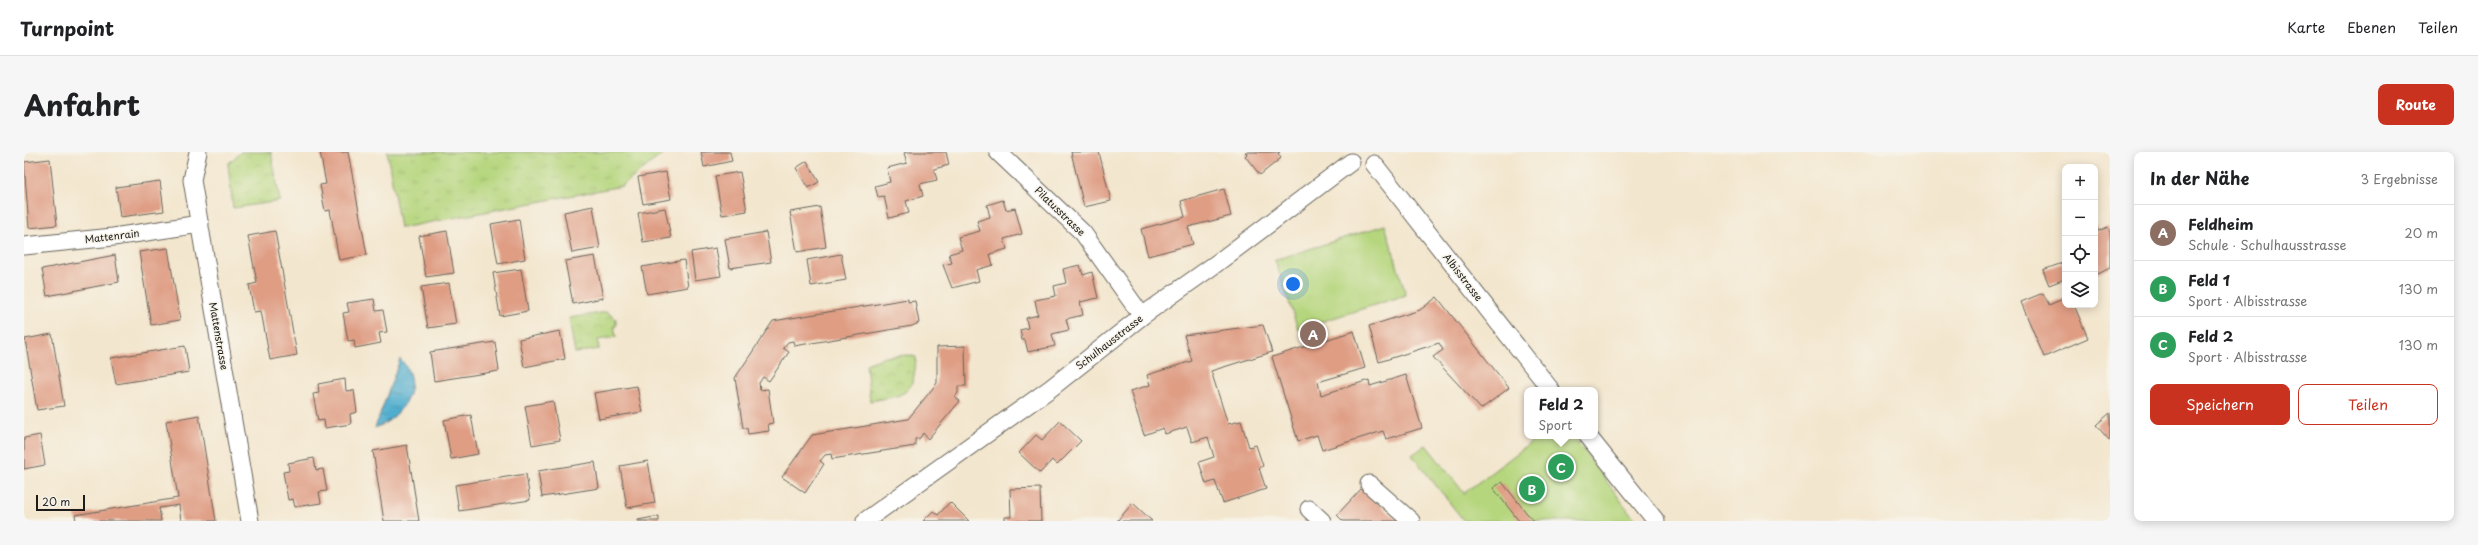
<!DOCTYPE html>
<html lang="de">
<head>
<meta charset="utf-8">
<style>
	body { margin:0; font-family:"Playpen Sans",sans-serif; background:#f6f6f6; color:#202124 }
	.controls { position:absolute; right:12px; top:12px; display:grid; overflow:hidden; border-radius:8px; box-shadow:0 2px 10px #0003 }
	.controls button { width:36px; height:36px; display:grid; place-items:center; padding:0; border:0; border-bottom:1px solid #e0e0e0; background:#fff; color:#202124; font:20px sans-serif }
	.scale { position:absolute; left:12px; bottom:10px; width:49px; box-sizing:border-box; padding-left:4px; border:2px solid #1c1c1c; border-top:0; font-size:11px; line-height:14px; white-space:nowrap; color:#1c1c1c; -webkit-text-stroke:3px #f7f3e8; paint-order:stroke }
	.you { position:absolute; left:1269px; top:132px; width:14px; height:14px; margin:-10px; border:3px solid #fff; border-radius:50%; background:#1a73e8; box-shadow:0 0 0 6px #1a73e833 }
	.badge { display:grid; place-items:center; width:26px; height:26px; border-radius:50%; background:#c8321e; color:#fff; font-size:13px; font-weight:700 }
	.pin { position:absolute; translate:-50% -50%; border:2px solid #fff; box-shadow:0 1px 4px #0006 }
	.popup { position:absolute; left:1500px; top:235px; width:74px; height:52px; box-sizing:border-box; display:grid; place-content:center; border-radius:8px; background:#fff; filter:drop-shadow(0 1px 3px #0005); font-size:13px; white-space:nowrap; color:#757577 }
	.popup b { font-size:15px; color:#202124 }
	.popup::after { content:''; position:absolute; left:50%; top:100%; margin-left:-8px; border:8px solid transparent; border-top-color:#fff }
	.list { margin:0; padding:0; list-style:none }
	h2 { display:flex; justify-content:space-between; align-items:center; height:52px; margin:0; padding:0 16px; font-size:17px }
	h2 small { font-size:13px; font-weight:400; color:#757577 }
	.list li { display:grid; grid-template-columns:26px 1fr auto; gap:12px; align-items:center; box-sizing:border-box; height:56px; padding:0 16px; border-top:1px solid #e0e0e0 }
	.list b { display:block; font-size:15px; white-space:nowrap }
	.list p { margin:0; font-size:13px; white-space:nowrap; color:#757577 }
	.list em { font-size:13px; font-style:normal; color:#757577 }
	.actions { display:flex; gap:8px; padding:12px 16px }
	.actions a { flex:1; padding:9px 0; border:1px solid #c8321e; border-radius:8px; text-align:center; font-size:14px; color:#c8321e }
	.actions .main { background:#c8321e; color:#fff }
	.icon { flex:none; width:22px; height:22px; fill:none; stroke:currentColor; stroke-width:2; stroke-linecap:round; stroke-linejoin:round }
	.map { position:relative; flex:none; width:2086px; height:369px; overflow:hidden; border-radius:8px }
	header { display:flex; align-items:center; gap:24px; box-sizing:border-box; height:56px; padding:0 20px; background:#fff; border-bottom:1px solid #e0e0e0 }
	header strong { font-size:19px }
	nav { display:flex; gap:22px; margin-inline-start:auto; font-size:14px }
	.intro { display:flex; align-items:center; justify-content:space-between; box-sizing:border-box; height:96px; padding:0 24px }
	h1 { margin:0; font-size:28px }
	.button { padding:10px 18px; border-radius:8px; background:#c8321e; color:#fff; font-size:14px; font-weight:700 }
	main { display:flex; gap:24px; padding:0 24px }
	aside { flex:1; background:#fff; border-radius:8px; box-shadow:0 2px 10px #0003 }
	.map>svg:first-child { display:block }
	.grass { fill:url(#grass-tufts); stroke:#68794c }
	.park { fill:url(#park-crowns); stroke:#68794c }
	.pitch { fill:#b5d67d; stroke:#68794c }
	.water { fill:url(#water-ripples); stroke:#366475 }
	.building { fill:#df9d84 }
	.lines { fill:none; stroke-linecap:round; stroke-linejoin:round }
	.minor-casing { stroke:#67635a; stroke-width:19 }
	.minor { stroke:#fff; stroke-width:17 }
	.labels { text-anchor:middle; stroke-width:3; stroke-linejoin:round; paint-order:stroke }
	.street-label { font-size:10px; fill:#1c1c1c; stroke:#f7f3e8 }
</style>
</head>
<body>
<header>
<strong>Turnpoint</strong>
<nav><a>Karte</a><a>Ebenen</a><a>Teilen</a></nav>
</header>
<div class="intro"><h1>Anfahrt</h1><a class="button">Route</a></div>
<main>
<div class="map">
<svg width="2086" height="369" viewBox="0 0 2086 369">
	<defs>
		<pattern id="grass-tufts" width="24" height="20" patternUnits="userSpaceOnUse"><rect width="24" height="20" fill="#b5d67d"/><path d="M3 7l-1-3M5 7V3M7 7l1-3M15 17l-1-3M17 17v-4M19 17l1-3" fill="none" stroke="#9bb76b"/></pattern>
		<pattern id="park-crowns" width="20" height="18" patternUnits="userSpaceOnUse"><rect width="20" height="18" fill="#b5d67d"/><path d="M2 6a3 3 0 1 1 6 0M12 15a3 3 0 1 1 6 0" fill="none" stroke="#9bb76b"/></pattern>
		<pattern id="water-ripples" width="26" height="14" patternUnits="userSpaceOnUse"><rect width="26" height="14" fill="#4fadce"/><path d="M2 4q2-2 4 0t4 0M15 11q2-2 4 0t4 0" fill="none" stroke="#418ca6"/></pattern>
	</defs>
	<rect width="100%" height="100%" fill="#f7f3e8"/>
	<filter id="ink" filterUnits="userSpaceOnUse"><feTurbulence type="fractalNoise" baseFrequency=".025" numOctaves="2"/><feDisplacementMap in="SourceGraphic" scale="8" xChannelSelector="R" yChannelSelector="G"/><feConvolveMatrix kernelMatrix="1 2 1 2 8 2 1 2 1" color-interpolation-filters="sRGB"/></filter>
	<filter id="wash" filterUnits="userSpaceOnUse"><feTurbulence type="fractalNoise" baseFrequency=".012" numOctaves="4" result="noise"/><feDisplacementMap in="SourceGraphic" scale="16" xChannelSelector="R" yChannelSelector="G"/><feGaussianBlur stdDeviation="0.9" result="paint"/><feColorMatrix in="noise" values="0 0 0 0 0 0 0 0 0 0 0 0 0 0 0 0 0 1.4 0 .05"/><feComposite in="paint" operator="in"/></filter>
	<g filter="url(#wash)">
		<rect width="100%" height="100%" fill="#f3e6ce"/>
		<!-- grass -->
		<path class="grass" d="M363,0h278l-43,34 -222,42z"/>
		<!-- park -->
		<path class="park" d="M217,0h30l9,49 -47,7 -5,-44z
			M583,160l9,7v7h-2l2,11 -18,3 1,9 -24,4 -6,-35z
			M884,203l8,2c-2,39 -10,38 -46,44l-4,-37 19,-7z"/>
		<!-- pitch -->
		<path class="pitch" d="M1361,73l21,70 -108,34 -23,-69z
			M1516,284h33l63,85h-172l-52,-66 14,-10 38,48z"/>
		<!-- water -->
		<path class="water" d="M376,207c25,25 2,59 -25,69z"/>
		<g id="blocks">
			<!-- building -->
			<path class="building" d="M296,0h28l19,103 -28,5 -9,-50 -5,1 -5,-26 6,-1z
				M677,0h29l2,9 -28,6z
				M883,0h39l3,13 -15,4 3,11 -17,4 3,12 -17,5 3,12 -20,5 -5,-22 -6,1 -3,-11 15,-4 -3,-14 20,-5 -3,-10z
				M1047,0h28l12,49 -27,6z
				M1221,0h35l-2,2 3,4 -21,17 -15,-19 2,-2z
				M26,7l7,66 -28,3 -5,-66z
				M783,9l12,21 -11,6 -12,-20z
				M642,20l5,27 -28,5 -5,-27z
				M716,20l7,39 -25,4 -7,-39z
				M136,29l4,30 -44,6 -4,-30z
				M1200,37l7,27 -43,11 5,17 -45,12 -7,-27 44,-12 -4,-16z
				M979,48l3,10 9,-2 7,26 -18,5 3,10 -17,5 3,11 -17,5 3,11 -27,7 -9,-23 9,-2 -3,-9 13,-4 -4,-13 22,-6 -3,-10 13,-4 -3,-12z
				M569,54l7,42 -28,5 -8,-41z
				M796,55l6,40 -29,5 -7,-40z
				M641,56l6,30 -28,4 -5,-29z
				M495,67l6,40 -27,5 -7,-40z
				M2071,72l3,7 10,-4 2,5v36l-12,6 -3,-7z
				M251,79l22,124 -27,5 -9,-49 -7,1 -5,-27 8,-2 -9,-47z
				M423,79l7,42 -28,4 -7,-41z
				M742,80l5,30 -41,6 -5,-29z
				M144,96l12,72 -29,5 -12,-73z
				M692,96l5,28 -26,4 -4,-28z
				M817,102l5,26 -35,6 -4,-26z
				M91,103l4,27 -72,14 -5,-27z
				M571,104l8,42 -30,6 -8,-43z
				M660,108l4,27 -41,7 -5,-27z
				M2041,110v17l-16,6 -6,-15z
				M1056,113l3,10 9,-3 6,26 -18,4 3,13 -17,4 3,11 -17,4 3,12 -27,6 -3,-12h-3l-2,-10 8,-2 -2,-10 12,-3 -3,-15 21,-4 -2,-10 12,-3 -3,-14z
				M497,117l7,42 -28,5 -7,-43z
				M425,131l7,41 -28,4 -7,-41z
				M2019,141l6,12 16,-7v7h9l14,33 -44,19 -23,-55z
				M1413,145l72,91 -28,21 -48,-52 10,-7 -4,-7 -60,19 -10,-36 51,-16z
				M350,147l2,12 7,-1 4,22 -8,1 2,10 -26,5 -1,-8 -6,1 -5,-28 6,-1 -2,-9z
				M884,147v3l7,-1 4,22 -7,3 -118,20 -1,-5 -5,1 -5,6 6,4 -20,29 -6,-4 -4,6 1,7 8,-1 5,34 -5,1 1,7 -21,3 -1,-6h-4l-8,-50 38,-57z
				M1239,173l9,27 -61,19 17,53 13,-3 8,26 7,-2 7,21 -4,2 7,21 -43,14 -8,-22 -9,3 -7,-22 15,-5 -6,-20 -16,5 -5,-15 -22,7 -2,-6 -19,7 -14,-44 20,-6 -3,-10 45,-14 -8,-26z
				M536,179l5,28 -41,8 -5,-28z
				M1330,179l11,37 -47,14 3,13 48,-15 1,6 36,-11 16,53 -36,11 -3,-8 -61,19 -5,-15 -19,6 -26,-84z
				M28,182l12,72 -27,4 -12,-71z
				M471,190l4,29 -65,10 -4,-29z
				M161,194l4,26 -73,12 -5,-26z
				M941,194l1,40h-8v7l-3,4 5,4 -32,38 -5,-6 -3,5 -5,1v7l-83,13 -1,-5 -6,1 -5,6 4,3 -19,29 -23,-16 30,-42 96,-16 29,-36v-36z
				M321,227l1,12 8,-1 3,22 -7,2 1,10 -26,4 -1,-8 -6,1 -5,-27 6,-1 -1,-9z
				M613,234l5,26 -43,7 -5,-26z
				M529,249l7,39 -28,5 -7,-39z
				M2086,261v28l-14,-16z
				M175,263l17,106h-35l-2,-16 -20,3 2,13h-85l-1,-6 103,-17 -12,-77z
				M447,263l7,39 -27,5 -7,-39z
				M1036,269l21,20 -24,24 -5,-5 -12,13 -21,-20 17,-18 6,5z
				M16,283l5,30 -21,4v-31z
				M383,293l12,76h-35l-11,-70z
				M290,306l2,12 7,-1 4,22 -8,1 2,11 -26,4 -2,-8 -5,1 -5,-28 6,-1 -1,-8z
				M624,309l7,42 -28,5 -7,-42z
				M571,310l4,26 -57,9 -4,-26z
				M502,322l4,26 -71,11 -4,-26z
				M1478,330l31,39h-14l-26,-33z
				M1016,336l1,33h-36v-4h6l-1,-28z
				M1338,336l36,33h-55l-6,-6z
				M926,350l19,19h-46l10,-10 5,4z
				M1109,351l19,18h-35z
				M635,364v5h-21v-1z"/>
		</g>
	</g>
	<g filter="url(#ink)">
		<use href="#blocks" fill-opacity="0" stroke="#67635a" stroke-width="1"/>
		<g class="lines">
			<defs>
				<path id="minor" d="M174,0l-6,28 58,341
					M974,0l85,81 59,83
					M1350,12l177,226
					M0,94l89,-9 87,-13
					M1564,284l68,85
					M1345,332l42,37
					M1285,357l13,12
					M841,369l186,-133 91,-72 75,-53 134,-101"/>
			</defs>
			<!-- minor casing -->
			<use href="#minor" class="minor-casing"/>
			<!-- minor -->
			<use href="#minor" class="minor"/>
		</g>
	</g>
	<g class="labels">
		<!-- street labels -->
		<g class="street-label">
			<text transform="translate(1036 59) rotate(44)" y="4">Pilatusstrasse</text>
			<text transform="translate(88 84) rotate(-7)" y="4">Mattenrain</text>
			<text transform="translate(1439 125) rotate(52)" y="4">Albisstrasse</text>
			<text transform="translate(195 184) rotate(80)" y="4">Mattenstrasse</text>
			<text transform="translate(1085 190) rotate(-38)" y="4">Schulhausstrasse</text>
		</g>
	</g>
</svg>
<div class="controls">
<button>+</button>
<button>−</button>
<button><svg class="icon" aria-label="locate" viewBox="0 0 24 24"><circle cx="12" cy="12" r="6"/><path d="M12 2v4M12 18v4M2 12h4M18 12h4"/></svg></button>
<button><svg class="icon" aria-label="layers" viewBox="0 0 24 24"><path d="M12 4l9 5-9 5-9-5zM3 14l9 5 9-5"/></svg></button>
</div>
<div class="scale">20 m</div>
<div class="you"></div>
<div class="pin badge" style="left:1289px;top:182px;background:#8d6e63">A</div>
<div class="pin badge" style="left:1508px;top:337px;background:#2e9e5b">B</div>
<div class="pin badge" style="left:1537px;top:315px;background:#2e9e5b">C</div>
<div class="popup"><b>Feld 2</b>Sport</div>
</div>
<aside>
<h2>In der Nähe<small>3 Ergebnisse</small></h2>
<ul class="list">
<li><span class="badge" style="background:#8d6e63">A</span><div><b>Feldheim</b><p>Schule · Schulhausstrasse</p></div><em>20 m</em></li>
<li><span class="badge" style="background:#2e9e5b">B</span><div><b>Feld 1</b><p>Sport · Albisstrasse</p></div><em>130 m</em></li>
<li><span class="badge" style="background:#2e9e5b">C</span><div><b>Feld 2</b><p>Sport · Albisstrasse</p></div><em>130 m</em></li>
</ul>
<div class="actions"><a class="main">Speichern</a><a>Teilen</a></div>
</aside>
</main>
</body>
</html>
